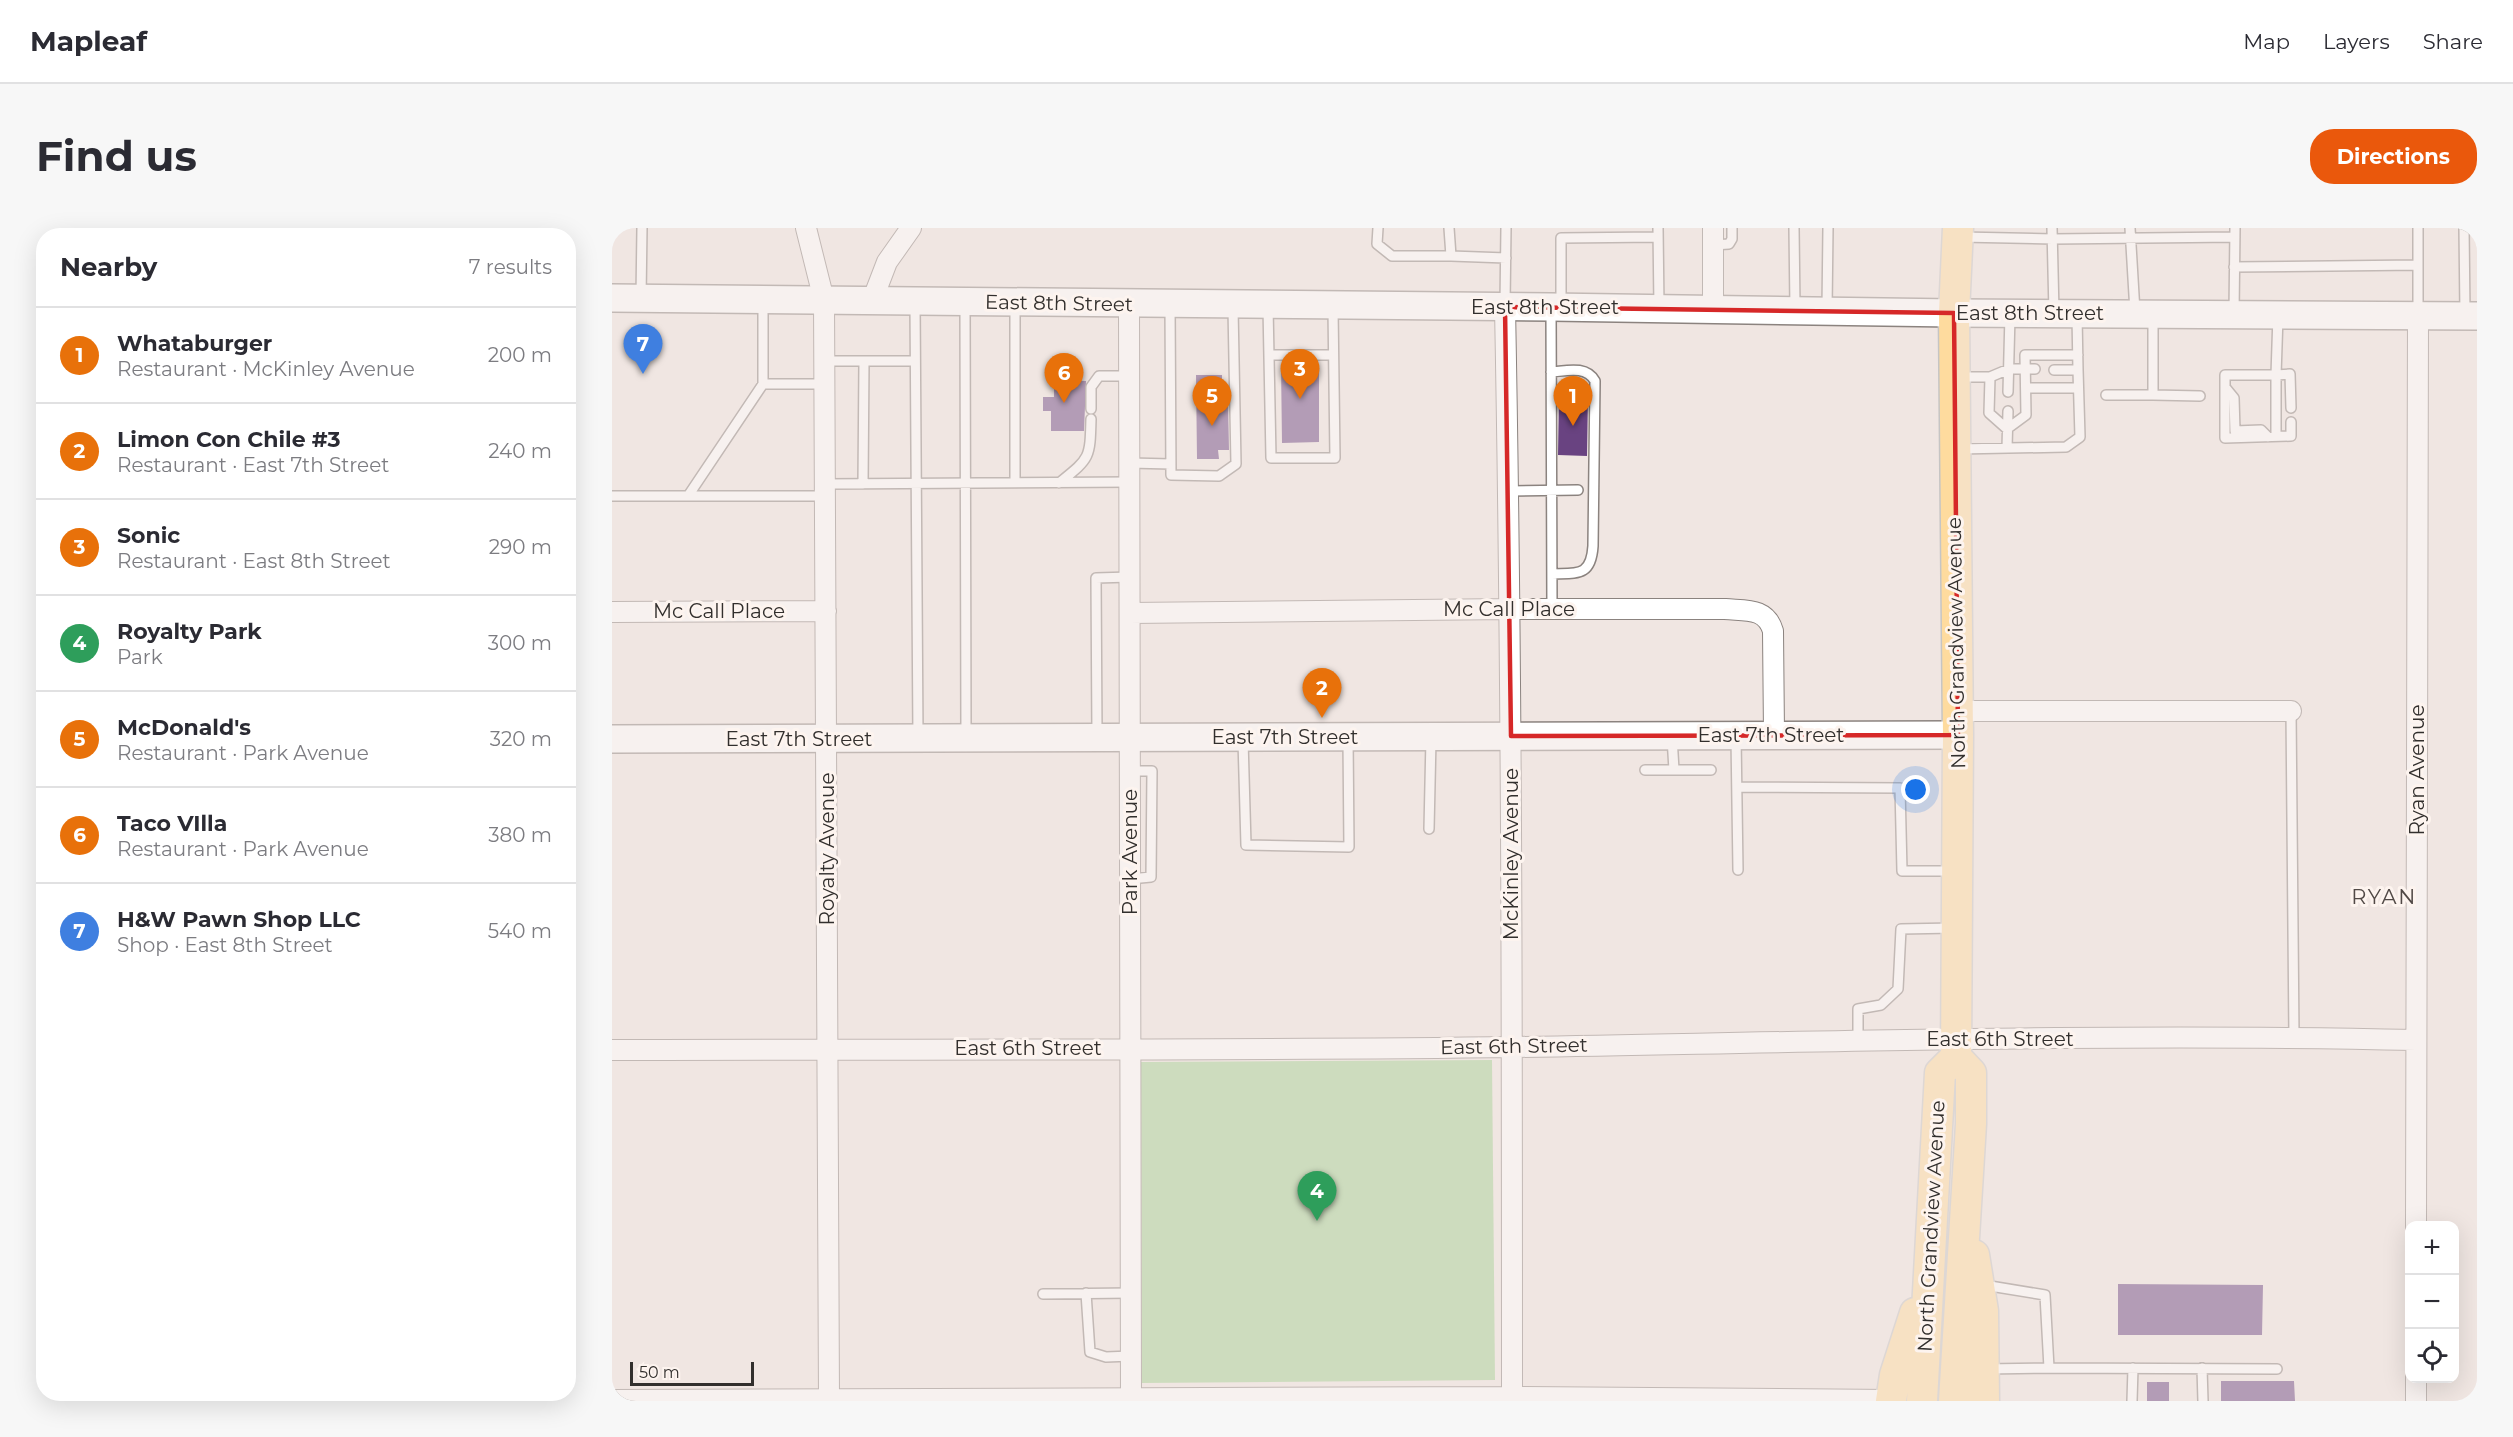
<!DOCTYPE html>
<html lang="en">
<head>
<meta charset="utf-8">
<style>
	body { margin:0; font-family:Montserrat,sans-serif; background:#f7f7f7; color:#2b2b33 }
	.controls { position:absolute; right:18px; bottom:18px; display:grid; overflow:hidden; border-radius:12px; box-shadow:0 6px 24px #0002 }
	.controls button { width:54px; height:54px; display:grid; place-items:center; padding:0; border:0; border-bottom:2px solid #e1e1e2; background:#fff; color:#2b2b33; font:30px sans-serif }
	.scale { position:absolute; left:18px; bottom:15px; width:124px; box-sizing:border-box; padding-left:6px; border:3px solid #322f2d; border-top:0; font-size:16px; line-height:21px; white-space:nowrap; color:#322f2d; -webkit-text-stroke:4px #fdf4ef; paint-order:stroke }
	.you { position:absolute; left:1304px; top:562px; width:21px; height:21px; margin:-15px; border:4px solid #fff; border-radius:50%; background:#1a73e8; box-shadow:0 0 0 9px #1a73e833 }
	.badge { display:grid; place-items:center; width:39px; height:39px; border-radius:50%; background:#ea580c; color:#fff; font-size:20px; font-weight:700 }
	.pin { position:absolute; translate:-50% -50px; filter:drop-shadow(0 2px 3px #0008) }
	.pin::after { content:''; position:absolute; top:32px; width:21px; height:18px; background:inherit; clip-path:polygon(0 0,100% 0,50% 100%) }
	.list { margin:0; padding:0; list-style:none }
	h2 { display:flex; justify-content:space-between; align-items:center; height:78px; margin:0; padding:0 24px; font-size:26px }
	h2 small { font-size:20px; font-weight:400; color:#7c7c81 }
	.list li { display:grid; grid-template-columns:39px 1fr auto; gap:18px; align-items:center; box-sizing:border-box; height:96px; padding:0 24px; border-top:2px solid #e1e1e2 }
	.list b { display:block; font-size:22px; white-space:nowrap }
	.list p { margin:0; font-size:20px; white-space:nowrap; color:#7c7c81 }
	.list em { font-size:20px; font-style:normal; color:#7c7c81 }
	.icon { flex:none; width:33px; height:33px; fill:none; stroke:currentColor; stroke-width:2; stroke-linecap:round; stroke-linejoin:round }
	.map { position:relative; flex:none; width:1865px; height:1173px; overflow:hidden; border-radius:24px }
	header { display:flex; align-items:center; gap:36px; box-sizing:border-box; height:84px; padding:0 30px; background:#fff; border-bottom:2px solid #e1e1e2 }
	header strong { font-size:28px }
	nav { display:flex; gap:33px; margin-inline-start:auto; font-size:21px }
	.intro { display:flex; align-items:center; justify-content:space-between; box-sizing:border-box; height:144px; padding:0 36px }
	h1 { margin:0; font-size:42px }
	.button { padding:15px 27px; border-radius:24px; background:#ea580c; color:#fff; font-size:21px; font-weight:700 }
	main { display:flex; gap:36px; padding:0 36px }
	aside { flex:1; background:#fff; border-radius:24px; box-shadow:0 6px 24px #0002 }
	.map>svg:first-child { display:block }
	.green { fill:#a3d193 }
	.building { fill:#694381 }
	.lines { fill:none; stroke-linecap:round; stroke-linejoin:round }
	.lane-casing { stroke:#8b837f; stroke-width:12 }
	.street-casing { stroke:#8b837f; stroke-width:22 }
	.secondary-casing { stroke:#8b837f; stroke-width:30 }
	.primary-casing { stroke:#c6c5c4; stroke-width:33 }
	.lane { stroke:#fff; stroke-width:9 }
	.street { stroke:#fff; stroke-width:20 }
	.secondary { stroke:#fff; stroke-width:27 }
	.primary { stroke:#fedb9e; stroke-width:30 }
	.marked { fill:none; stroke:#d62828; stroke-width:4.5; stroke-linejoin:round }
	.labels { text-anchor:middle; stroke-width:6; stroke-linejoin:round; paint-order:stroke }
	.street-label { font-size:20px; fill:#322f2d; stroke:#fdf4ef }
	.neighbourhood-label { font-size:21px; letter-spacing:1.5px; fill:#514946; stroke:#fdf4ef }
</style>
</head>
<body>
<header>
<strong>Mapleaf</strong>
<nav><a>Map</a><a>Layers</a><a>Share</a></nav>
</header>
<div class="intro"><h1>Find us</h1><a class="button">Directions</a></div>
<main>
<aside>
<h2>Nearby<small>7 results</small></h2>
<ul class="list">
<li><span class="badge" style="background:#e8710a">1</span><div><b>Whataburger</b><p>Restaurant · McKinley Avenue</p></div><em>200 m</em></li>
<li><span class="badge" style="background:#e8710a">2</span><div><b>Limon Con Chile #3</b><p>Restaurant · East 7th Street</p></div><em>240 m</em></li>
<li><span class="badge" style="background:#e8710a">3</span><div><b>Sonic</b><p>Restaurant · East 8th Street</p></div><em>290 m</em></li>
<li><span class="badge" style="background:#2e9e5b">4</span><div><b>Royalty Park</b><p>Park</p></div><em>300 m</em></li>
<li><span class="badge" style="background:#e8710a">5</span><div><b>McDonald's</b><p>Restaurant · Park Avenue</p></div><em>320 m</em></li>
<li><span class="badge" style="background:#e8710a">6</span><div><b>Taco VIlla</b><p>Restaurant · Park Avenue</p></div><em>380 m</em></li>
<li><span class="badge" style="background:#3f7fe0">7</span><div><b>H&amp;W Pawn Shop LLC</b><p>Shop · East 8th Street</p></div><em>540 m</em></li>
</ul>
</aside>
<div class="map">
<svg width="1865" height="1173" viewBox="0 0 1865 1173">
	<rect width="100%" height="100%" fill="#f0e6e2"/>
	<!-- green -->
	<path class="green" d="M880,832l3,320 -353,3 -1,-321z"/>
	<!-- building -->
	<path class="building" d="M669,137h38v77l-37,1z
		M584,147h26v27h6l1,48h-11l1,9h-22z
		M442,152l32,1 -2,50h-33v-20h-8v-14h11z
		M947,167l29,1 -1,60 -29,-1z
		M1506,1056l145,1 -1,50h-144z
		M1609,1153h73l1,20h-74z
		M1535,1154h22v19h-22z"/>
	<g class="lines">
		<defs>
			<path id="lane" d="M766,0l-1,16 15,12h59
				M837,0l2,28 55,2
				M1046,0l1,79
				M1182,0l1,80
				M1440,0l2,85
				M1518,0l5,84
				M1852,0l1,85
				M1349,9l92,2 182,-2
				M1101,17l16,-1 3,-5v-11
				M1622,39l184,-2
				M29,69l1,-69
				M303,75l3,434
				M353,76l1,430
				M403,76v179
				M893,76l1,-76
				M949,77v-67l97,-1
				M558,78l1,169 48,1 17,-12 -3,-156
				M656,79l3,151h64l-2,-149
				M939,81l1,300
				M1215,81l1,-81
				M1622,85l1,-85
				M1806,85v-85
				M1541,87v80l47,1
				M1465,88l1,54
				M1666,88l-2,59h-51v63l66,-2v-14
				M657,127h64
				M213,133h39
				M939,144c15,-1 35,-7 44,9l-2,165c-2,31 -16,27 -41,28
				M1346,149h32l19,-8h26
				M1378,149l-1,36 18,16 19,-14 -1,-60h53
				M151,156h62
				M1613,159l9,11 1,33 26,-1 7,7
				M1414,160h52
				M1396,164l2,-77
				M1494,167h47
				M479,181v-22l8,-11h30
				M1664,208v-61l14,-1 1,34
				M1395,220l1,-37
				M1346,221l108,-2 14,-10 -2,-67h-24
				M518,235l41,1
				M447,255c31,-25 31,-24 32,-64
				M213,256l305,-2
				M251,256l1,-123h50
				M897,263l69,-1
				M0,268h213
				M76,268l75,-112v-82
				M1679,483l3,326
				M485,507l-1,-157 34,-1
				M1060,509l2,33
				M1124,509l2,133
				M631,512l3,105 103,2 -1,-108
				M1033,542h66
				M518,543h22l-1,106 -21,2
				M1125,559l163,1 2,83h52
				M817,601l2,-90
				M1246,813v-32l23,-4 17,-16 3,-60 53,-1
				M1372,1057l61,10 4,73 228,1
				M474,1065l4,59 16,5 25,-1
				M431,1066l88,-1
				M1590,1140l1,33
				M1374,1141l63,-1
				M1520,1173l1,-33"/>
			<path id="street" d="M194,0l18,72 5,1101
				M1101,0v81
				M260,73l15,-39 24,-34
				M517,75l2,1098
				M893,79c7,365 7,729 7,1094
				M0,384l214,-1
				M518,385l380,-4h215c20,2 41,-2 48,22l1,103
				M1346,483h333
				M0,822c302,-1 604,1 906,-3 299,-5 599,-14 898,-7
				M1804,998l2,-911
				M1804,1150v23
				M0,1172l900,-3 379,3"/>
			<path id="secondary" d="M0,70l939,9 403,6 523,3
				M0,511l1346,-4"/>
			<path id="primary" d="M1362,1027l9,56 1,90
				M1279,1173l4,-26 20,-62
				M1310,1173l18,-328 16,-16
				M1342,1173l17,-277v-51l-15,-16 2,-322 -4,-422 4,-85"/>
		</defs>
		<!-- lane casing -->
		<use href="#lane" class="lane-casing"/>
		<!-- street casing -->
		<use href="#street" class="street-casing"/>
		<!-- secondary casing -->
		<use href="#secondary" class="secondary-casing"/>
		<!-- primary casing -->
		<use href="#primary" class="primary-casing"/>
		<!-- lane -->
		<use href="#lane" class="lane"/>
		<!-- street -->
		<use href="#street" class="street"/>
		<!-- secondary -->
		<use href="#secondary" class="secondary"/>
		<!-- primary -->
		<use href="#primary" class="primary"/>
	</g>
	<!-- marked area -->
	<path d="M0 0H1865V1173H0ZM893,79l449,6 4,422 -447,1z" fill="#f0e6e2" fill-opacity=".55" fill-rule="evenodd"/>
	<path class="marked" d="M893,79l449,6 4,422 -447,1z"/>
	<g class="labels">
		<!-- street labels -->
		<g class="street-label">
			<text transform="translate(447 75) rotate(1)" y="7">East 8th Street</text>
			<text x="933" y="86">East 8th Street</text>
			<text x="1418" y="92">East 8th Street</text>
			<text x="897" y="388">Mc Call Place</text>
			<text x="107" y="390">Mc Call Place</text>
			<text transform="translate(1344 415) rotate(-91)" y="7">North Grandview Avenue</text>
			<text x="1159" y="514">East 7th Street</text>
			<text x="673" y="516">East 7th Street</text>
			<text x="187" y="518">East 7th Street</text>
			<text transform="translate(1805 542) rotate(-90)" y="7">Ryan Avenue</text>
			<text transform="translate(215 621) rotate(-90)" y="7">Royalty Avenue</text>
			<text transform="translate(518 624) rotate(-90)" y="7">Park Avenue</text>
			<text transform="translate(899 626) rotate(-90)" y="7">McKinley Avenue</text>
			<text x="1388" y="818">East 6th Street</text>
			<text transform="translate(902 818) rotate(-1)" y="7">East 6th Street</text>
			<text x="416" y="827">East 6th Street</text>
			<text transform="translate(1319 998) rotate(-87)" y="7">North Grandview Avenue</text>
		</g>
		<!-- neighbourhood labels -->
		<g class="neighbourhood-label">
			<text x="1772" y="676">RYAN</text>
		</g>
	</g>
</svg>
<div class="controls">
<button>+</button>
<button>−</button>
<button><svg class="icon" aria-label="locate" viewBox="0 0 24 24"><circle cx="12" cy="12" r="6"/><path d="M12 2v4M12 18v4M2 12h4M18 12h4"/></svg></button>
</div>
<div class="scale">50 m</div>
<div class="you"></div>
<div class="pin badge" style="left:961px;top:198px;background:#e8710a">1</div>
<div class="pin badge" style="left:710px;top:490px;background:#e8710a">2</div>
<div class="pin badge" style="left:688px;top:171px;background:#e8710a">3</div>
<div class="pin badge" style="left:705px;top:993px;background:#2e9e5b">4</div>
<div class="pin badge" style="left:600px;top:198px;background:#e8710a">5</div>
<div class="pin badge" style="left:452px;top:175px;background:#e8710a">6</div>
<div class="pin badge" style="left:31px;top:146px;background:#3f7fe0">7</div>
</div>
</main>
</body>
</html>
